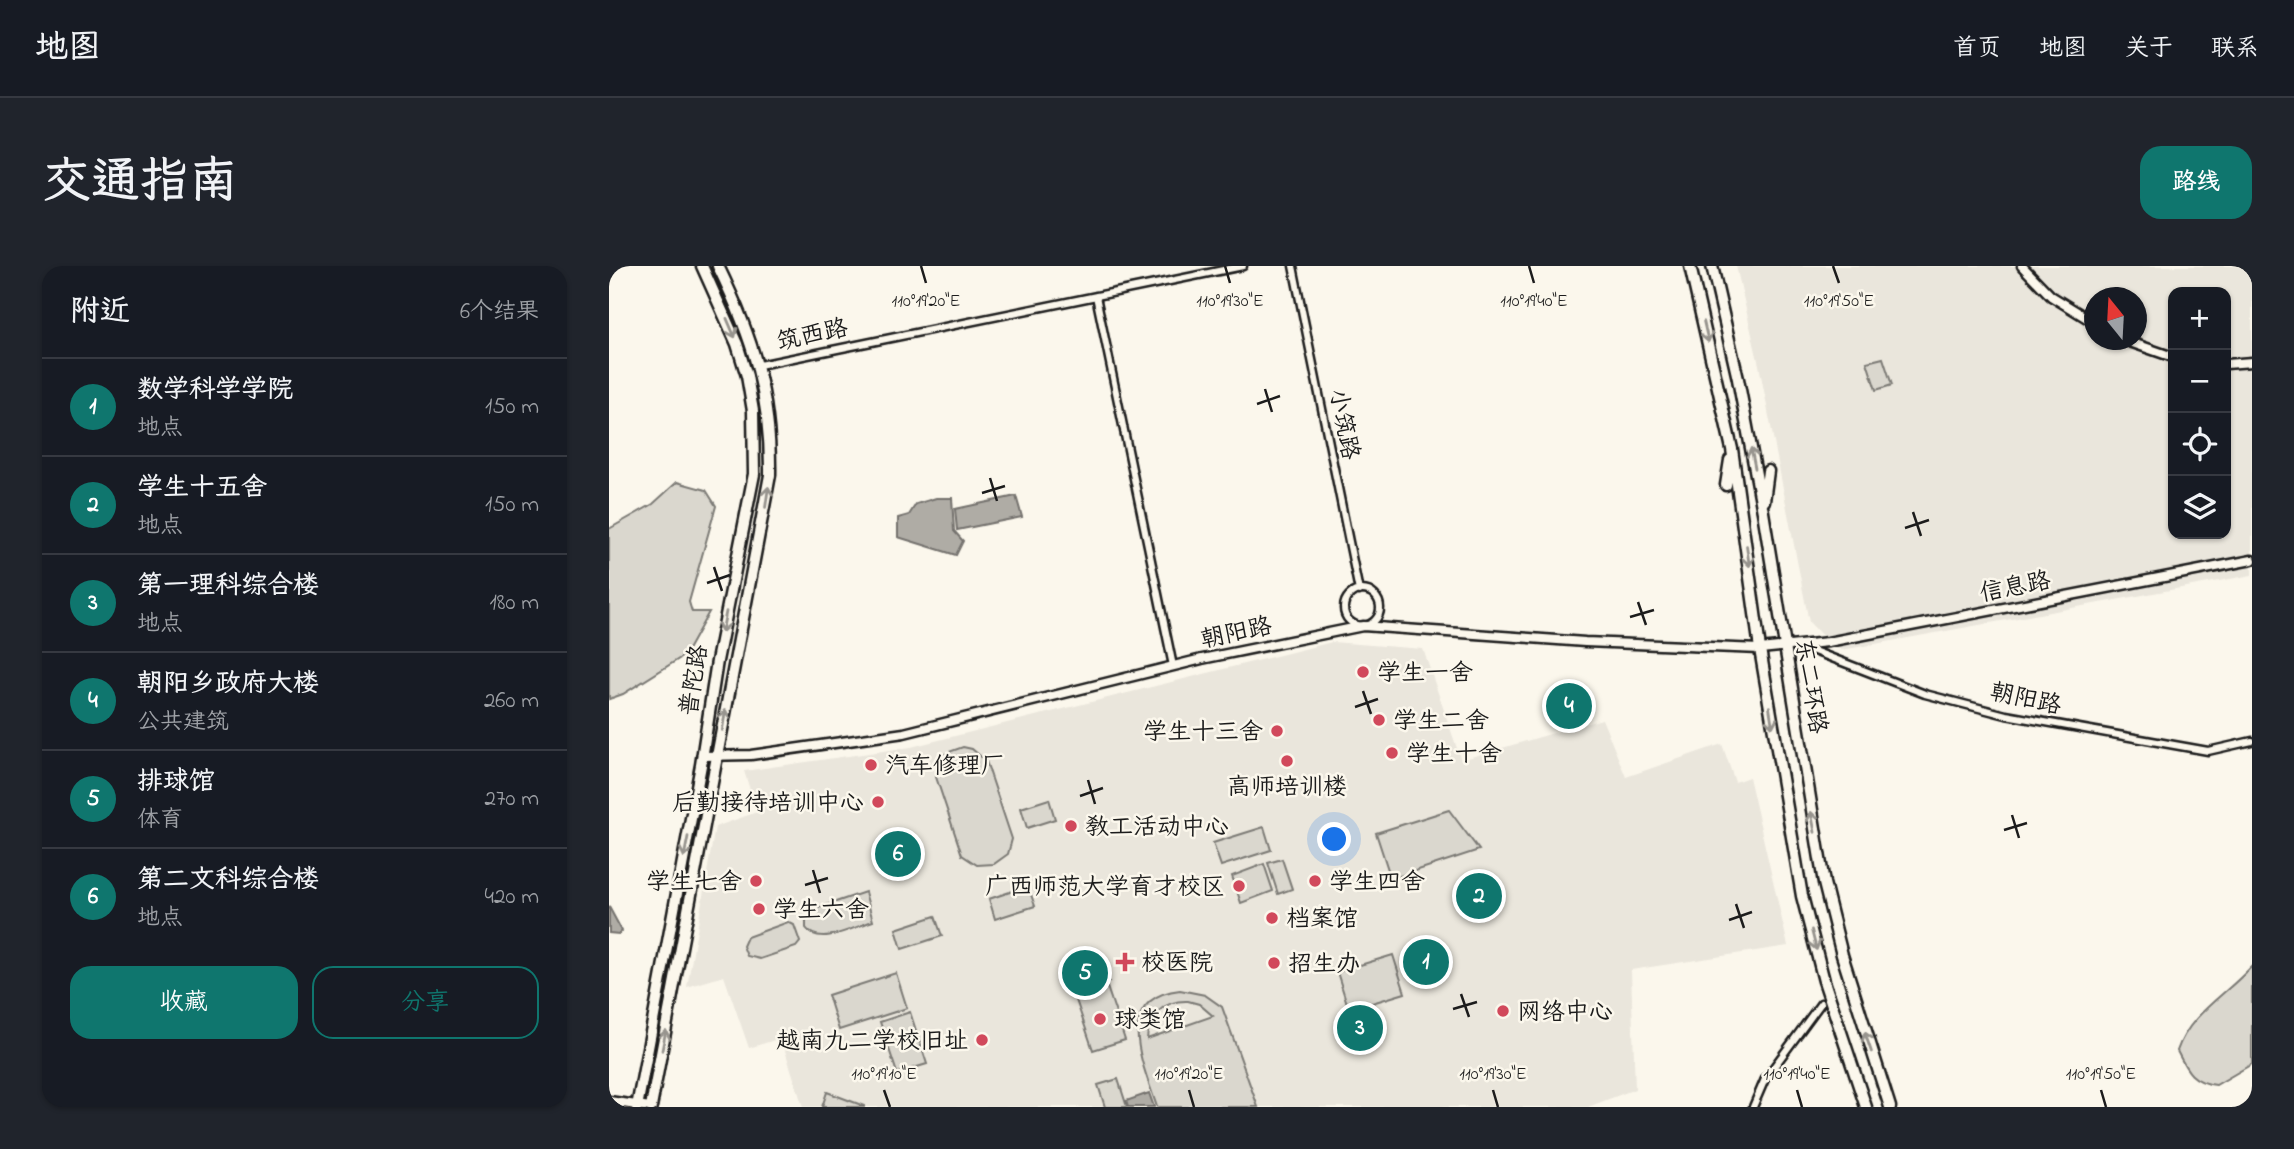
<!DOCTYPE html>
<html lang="zh">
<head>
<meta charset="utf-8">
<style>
	body { margin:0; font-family:"Indie Flower","LXGW WenKai TC",sans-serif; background:#20242c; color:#f1f3f6 }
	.controls { position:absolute; right:21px; top:21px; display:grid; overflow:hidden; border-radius:14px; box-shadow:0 2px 5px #0004 }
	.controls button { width:63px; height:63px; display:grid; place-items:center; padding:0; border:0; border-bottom:2px solid #363941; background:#171b24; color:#f1f3f6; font:35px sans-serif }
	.compass { position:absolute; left:1475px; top:21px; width:63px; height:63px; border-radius:50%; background:#171b24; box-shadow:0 2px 5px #0004; rotate:342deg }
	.you { position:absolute; left:726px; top:574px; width:24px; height:24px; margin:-18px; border:5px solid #fff; border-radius:50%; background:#1a73e8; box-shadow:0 0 0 10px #1a73e833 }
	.badge { display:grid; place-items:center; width:46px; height:46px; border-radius:50%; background:#0f766e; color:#fff; font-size:23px; font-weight:700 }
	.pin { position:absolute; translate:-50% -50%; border:4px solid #fff; box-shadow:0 2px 7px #0006 }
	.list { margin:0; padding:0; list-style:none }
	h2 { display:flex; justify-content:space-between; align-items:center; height:91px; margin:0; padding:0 28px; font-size:30px }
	h2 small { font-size:23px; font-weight:400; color:#9ea1a6 }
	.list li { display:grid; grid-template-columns:46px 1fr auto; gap:21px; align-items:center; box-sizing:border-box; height:98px; padding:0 28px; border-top:2px solid #363941 }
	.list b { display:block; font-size:26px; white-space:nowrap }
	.list p { margin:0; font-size:23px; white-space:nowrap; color:#9ea1a6 }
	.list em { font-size:23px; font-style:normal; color:#9ea1a6 }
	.actions { display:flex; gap:14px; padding:21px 28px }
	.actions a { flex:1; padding:16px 0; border:2px solid #0f766e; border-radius:21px; text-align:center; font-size:24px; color:#0f766e }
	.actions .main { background:#0f766e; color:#fff }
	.icon { flex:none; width:38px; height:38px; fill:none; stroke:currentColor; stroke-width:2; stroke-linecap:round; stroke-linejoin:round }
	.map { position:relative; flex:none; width:1643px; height:841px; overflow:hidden; border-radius:21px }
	header { display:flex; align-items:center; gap:42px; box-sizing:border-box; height:98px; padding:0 35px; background:#171b24; border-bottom:2px solid #363941 }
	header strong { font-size:33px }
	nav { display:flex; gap:38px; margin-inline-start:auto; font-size:24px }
	.intro { display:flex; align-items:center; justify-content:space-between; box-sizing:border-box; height:168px; padding:0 42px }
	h1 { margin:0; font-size:49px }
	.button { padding:18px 32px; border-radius:21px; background:#0f766e; color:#fff; font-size:24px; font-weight:700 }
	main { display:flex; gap:42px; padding:0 42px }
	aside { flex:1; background:#171b24; border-radius:21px; box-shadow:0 2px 5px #0004 }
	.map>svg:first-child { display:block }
	.built { fill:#eae6dc; fill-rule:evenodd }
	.green { fill:#dad7ce; stroke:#7b7a75; stroke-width:2; fill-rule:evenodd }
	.water { fill:#afaca5; stroke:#74726e; stroke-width:2 }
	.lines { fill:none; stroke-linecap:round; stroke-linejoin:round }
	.minor-casing { stroke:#1c1c1c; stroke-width:11 }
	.tertiary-casing { stroke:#1c1c1c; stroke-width:13 }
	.primary-casing { stroke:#1c1c1c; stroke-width:15 }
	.minor { stroke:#fbf7ec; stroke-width:6 }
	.tertiary { stroke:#fbf7ec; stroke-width:8 }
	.primary { stroke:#fbf7ec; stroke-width:10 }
	.oneway { stroke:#97948e }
	.ticks { fill:none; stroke:#1c1c1c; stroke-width:2.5 }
	.poi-dot { fill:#d1495b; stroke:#fbf7ec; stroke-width:2.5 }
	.labels { text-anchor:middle; stroke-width:5; stroke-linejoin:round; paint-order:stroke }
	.street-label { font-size:24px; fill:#1c1c1c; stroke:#fbf7ec }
	.poi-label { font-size:24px; fill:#1c1c1c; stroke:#fbf7ec; text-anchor:start }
	.ticks-label { font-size:18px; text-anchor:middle; fill:#1c1c1c; stroke:#fbf7ec; stroke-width:5; stroke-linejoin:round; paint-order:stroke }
</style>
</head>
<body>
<header>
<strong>地图</strong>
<nav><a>首页</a><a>地图</a><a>关于</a><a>联系</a></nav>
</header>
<div class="intro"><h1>交通指南</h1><a class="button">路线</a></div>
<main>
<aside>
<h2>附近<small>6个结果</small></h2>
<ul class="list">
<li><span class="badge">1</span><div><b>数学科学学院</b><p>地点</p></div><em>150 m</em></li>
<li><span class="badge">2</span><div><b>学生十五舍</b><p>地点</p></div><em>150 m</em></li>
<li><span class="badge">3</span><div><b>第一理科综合楼</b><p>地点</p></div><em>180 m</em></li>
<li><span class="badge">4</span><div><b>朝阳乡政府大楼</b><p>公共建筑</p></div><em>260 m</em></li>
<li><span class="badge">5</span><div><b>排球馆</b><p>体育</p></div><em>270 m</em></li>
<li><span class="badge">6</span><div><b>第二文科综合楼</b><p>地点</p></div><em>420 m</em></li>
</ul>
<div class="actions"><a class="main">收藏</a><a>分享</a></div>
</aside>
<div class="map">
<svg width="1643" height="841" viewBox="0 0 1643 841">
	<rect width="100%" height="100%" fill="#fbf7ec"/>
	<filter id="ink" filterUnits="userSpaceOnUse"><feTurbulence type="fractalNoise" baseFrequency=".0143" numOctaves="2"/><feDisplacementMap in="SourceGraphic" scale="14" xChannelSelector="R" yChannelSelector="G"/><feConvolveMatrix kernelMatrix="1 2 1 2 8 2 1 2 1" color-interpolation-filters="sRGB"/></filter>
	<g filter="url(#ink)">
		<!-- built -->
		<path class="built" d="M1127,0h516v309l-410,75 -14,-8 -19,-20 -50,-257zM1564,26h53v242h-53zM1486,32h42v42h-42z
			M723,376l91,7 38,111 141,-41 24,58 96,-33 13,38 14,-5 39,169 -157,24 4,119 -47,18h-785l-22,-69 -32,10 -25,-72 -37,11 28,-160 42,-15 -13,-41 167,-24z"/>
		<!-- green -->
		<path class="green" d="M1274,92l9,27 -16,5 -9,-28z
			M68,216l29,8 10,16 -27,96 3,10h17l-24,43 -62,39 -14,5v-170l44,-25z
			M354,481l9,2 14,12 26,78 -4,15 -14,10 -17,1 -15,-10 -26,-78 4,-17 6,-7z
			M440,533l6,20 -28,9 -6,-20z
			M840,544l30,40 -88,29 -15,-46z
			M655,561l7,23 -50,16 -8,-23z
			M673,593l10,30 -14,5 -10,-31z
			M655,598l9,27 -32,12 -9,-27z
			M419,620l7,20 -40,13 -6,-20z
			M256,626l8,29c-19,6 -54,26 -67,7v-11l9,-8z
			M326,650l7,20 -40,13 -6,-20z
			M179,656l6,3 6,17 -4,5 -36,12 -13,-3 -4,-10 4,-9z
			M491,686l9,29 -39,12 -9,-28z
			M784,689l12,38 -56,17 -12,-38z
			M1643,700v98l-36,21c-24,-3 -29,-14 -39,-34 13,-38 49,-56 75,-85z
			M287,707l11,35 -68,22 -11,-35z
			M498,721l18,53 -32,10 -18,-53z
			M571,724l25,5 17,12 36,100h-101c-13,-40 -46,-109 23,-117zM579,735l11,3 14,12 -66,23c1,-24 18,-39 41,-38z
			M301,746l17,52 -30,9 -17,-51z
			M509,813l9,28h-22l-7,-22z
			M218,826l37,14v1h-42z"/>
		<!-- water -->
		<path class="water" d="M407,230l6,21 -65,13 -2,-21z
			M327,232h16l2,33 9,10 -7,14 -58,-18v-19l11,-3 7,-11z
			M0,641l13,24 -3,3 -10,-1z
			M540,827l5,14h-26l-2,-6z"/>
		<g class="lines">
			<defs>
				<path id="minor" d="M684,0l66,325
					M487,30l77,370
					M150,99l484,-99
					M735 342a18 18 0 1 1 36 0a18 18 0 1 1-36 0Z
					M1192,380l124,48 81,21 202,36 44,-10
					M1144,841l12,-28 56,-76"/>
				<path id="tertiary" d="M1413,0l29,30 44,27
					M1515,74l49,17
					M1617,98l26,-2
					M94,490l48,-1 153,-22 298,-74 161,-33 222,16 175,7 68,-7 424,-82
					M0,835l41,6"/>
				<path id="primary" d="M1081,0l42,183 28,200 42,247 22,85 42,126
					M1103,0l26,113 25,133 61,371 18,72 48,152
					M1117,219l4,-25
					M1155,235l4,-30
					M28,841l64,-342 16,-104 37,-187 -1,-63 -6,-35 -10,-32 -35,-78
					M42,841l119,-632c1,-80 -17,-137 -52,-209"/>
			</defs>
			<!-- minor casing -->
			<use href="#minor" class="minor-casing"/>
			<!-- tertiary casing -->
			<use href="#tertiary" class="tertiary-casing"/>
			<!-- primary casing -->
			<use href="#primary" class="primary-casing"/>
			<!-- minor -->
			<use href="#minor" class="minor"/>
			<!-- tertiary -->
			<use href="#tertiary" class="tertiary"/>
			<!-- primary -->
			<use href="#primary" class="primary"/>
		</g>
		<!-- one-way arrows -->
		<defs><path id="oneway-shaft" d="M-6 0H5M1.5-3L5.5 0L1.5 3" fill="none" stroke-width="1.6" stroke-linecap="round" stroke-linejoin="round" transform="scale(1.75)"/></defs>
		<g class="oneway">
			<use href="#oneway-shaft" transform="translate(122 62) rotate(67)"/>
			<use href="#oneway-shaft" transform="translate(1097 66) rotate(77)"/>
			<use href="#oneway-shaft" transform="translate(1144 192) rotate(-101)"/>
			<use href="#oneway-shaft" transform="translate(158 231) rotate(-82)"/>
			<use href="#oneway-shaft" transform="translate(1139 290) rotate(82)"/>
			<use href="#oneway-shaft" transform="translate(115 356) rotate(101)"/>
			<use href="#oneway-shaft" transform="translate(1162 451) rotate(81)"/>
			<use href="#oneway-shaft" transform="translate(115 454) rotate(-81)"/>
			<use href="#oneway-shaft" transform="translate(1204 556) rotate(-101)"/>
			<use href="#oneway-shaft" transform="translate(77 581) rotate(101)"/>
			<use href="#oneway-shaft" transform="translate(1205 674) rotate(76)"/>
			<use href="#oneway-shaft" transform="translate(55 774) rotate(-79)"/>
			<use href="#oneway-shaft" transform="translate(1259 776) rotate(-109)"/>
		</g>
	</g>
	<!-- ticks -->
	<path class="ticks" d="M312,0l5,17M616,0l5,17M920,0l5,17M1224,0l6,17M656,123l7,23M648,138l23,-8M381,212l7,23M373,227l23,-7M1304,246l8,24M1296,262l24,-8M105,301l8,24M98,317l23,-8M1029,336l8,23M1021,351l24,-7M754,425l8,23M746,441l23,-8M479,514l7,24M471,530l23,-8M1403,549l7,23M1395,564l23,-7M204,604l7,23M196,619l23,-7M1127,638l8,24M1120,654l23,-8M852,728l8,23M844,743l24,-7M275,824l6,17M580,824l5,17M884,824l5,17M1188,824l5,17M1492,824l5,17"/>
	<!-- markers -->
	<g class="poi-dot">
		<circle cx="754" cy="406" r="7"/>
		<circle cx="770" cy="454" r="7"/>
		<circle cx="668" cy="465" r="7"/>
		<circle cx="783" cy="487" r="7"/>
		<circle cx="678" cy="495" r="7"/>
		<circle cx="262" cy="499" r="7"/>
		<circle cx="269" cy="536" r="7"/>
		<circle cx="462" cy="560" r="7"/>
		<circle cx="147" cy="615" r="7"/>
		<circle cx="706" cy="615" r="7"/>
		<circle cx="630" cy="620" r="7"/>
		<circle cx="150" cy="643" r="7"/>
		<circle cx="663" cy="652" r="7"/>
		<path d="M512.5 685.5h7v7h7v7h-7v7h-7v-7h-7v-7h7z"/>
		<circle cx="665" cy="697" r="7"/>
		<circle cx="894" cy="745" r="7"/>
		<circle cx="491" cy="753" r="7"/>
		<circle cx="373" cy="774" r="7"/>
	</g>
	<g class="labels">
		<!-- street labels -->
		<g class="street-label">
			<text transform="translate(203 68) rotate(-12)" y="8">筑西路</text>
			<text transform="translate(736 158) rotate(79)" y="8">小筑路</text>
			<text transform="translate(1406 320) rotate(-11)" y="8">信息路</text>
			<text transform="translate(627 366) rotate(-12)" y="8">朝阳路</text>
			<text transform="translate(84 414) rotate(-81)" y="8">普陀路</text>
			<text transform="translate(1203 420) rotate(81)" y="8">东二环路</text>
			<text transform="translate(1417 432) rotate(12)" y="8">朝阳路</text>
		</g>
		<!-- poi labels -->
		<g class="poi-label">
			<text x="768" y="414">学生一舍</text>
			<text x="784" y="462">学生二舍</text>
			<text x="654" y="473" text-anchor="end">学生十三舍</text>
			<text x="797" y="495">学生十舍</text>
			<text x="276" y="507">汽车修理厂</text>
			<text x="678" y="528" text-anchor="middle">高师培训楼</text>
			<text x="255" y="544" text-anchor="end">后勤接待培训中心</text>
			<text x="476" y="568">教工活动中心</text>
			<text x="133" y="623" text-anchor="end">学生七舍</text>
			<text x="720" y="623">学生四舍</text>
			<text x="616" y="628" text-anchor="end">广西师范大学育才校区</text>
			<text x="164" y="651">学生六舍</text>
			<text x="677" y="660">档案馆</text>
			<text x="532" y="704">校医院</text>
			<text x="679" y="705">招生办</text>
			<text x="908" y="753">网络中心</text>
			<text x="505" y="761">球类馆</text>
			<text x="359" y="782" text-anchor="end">越南九二学校旧址</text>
		</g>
	</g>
	<g class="ticks-label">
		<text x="317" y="40">110°19'20"E</text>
		<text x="621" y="40">110°19'30"E</text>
		<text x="925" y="40">110°19'40"E</text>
		<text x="1230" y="40">110°19'50"E</text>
		<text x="275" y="813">110°19'10"E</text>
		<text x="580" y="813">110°19'20"E</text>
		<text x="884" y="813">110°19'30"E</text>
		<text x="1188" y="813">110°19'40"E</text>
		<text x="1492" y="813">110°19'50"E</text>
	</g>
</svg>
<div class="controls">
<button>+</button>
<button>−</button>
<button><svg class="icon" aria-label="locate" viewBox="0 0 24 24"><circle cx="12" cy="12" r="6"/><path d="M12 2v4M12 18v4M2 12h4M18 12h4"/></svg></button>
<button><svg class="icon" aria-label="layers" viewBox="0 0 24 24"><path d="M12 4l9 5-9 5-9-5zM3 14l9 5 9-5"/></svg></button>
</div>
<svg class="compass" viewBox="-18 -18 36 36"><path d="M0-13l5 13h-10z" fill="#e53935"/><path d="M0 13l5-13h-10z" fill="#9ea1a6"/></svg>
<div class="you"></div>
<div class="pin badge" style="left:817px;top:696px">1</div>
<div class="pin badge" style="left:870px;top:630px">2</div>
<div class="pin badge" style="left:751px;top:762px">3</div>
<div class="pin badge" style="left:960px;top:440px">4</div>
<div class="pin badge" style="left:476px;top:707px">5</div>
<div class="pin badge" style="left:289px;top:588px">6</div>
</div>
</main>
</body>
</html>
